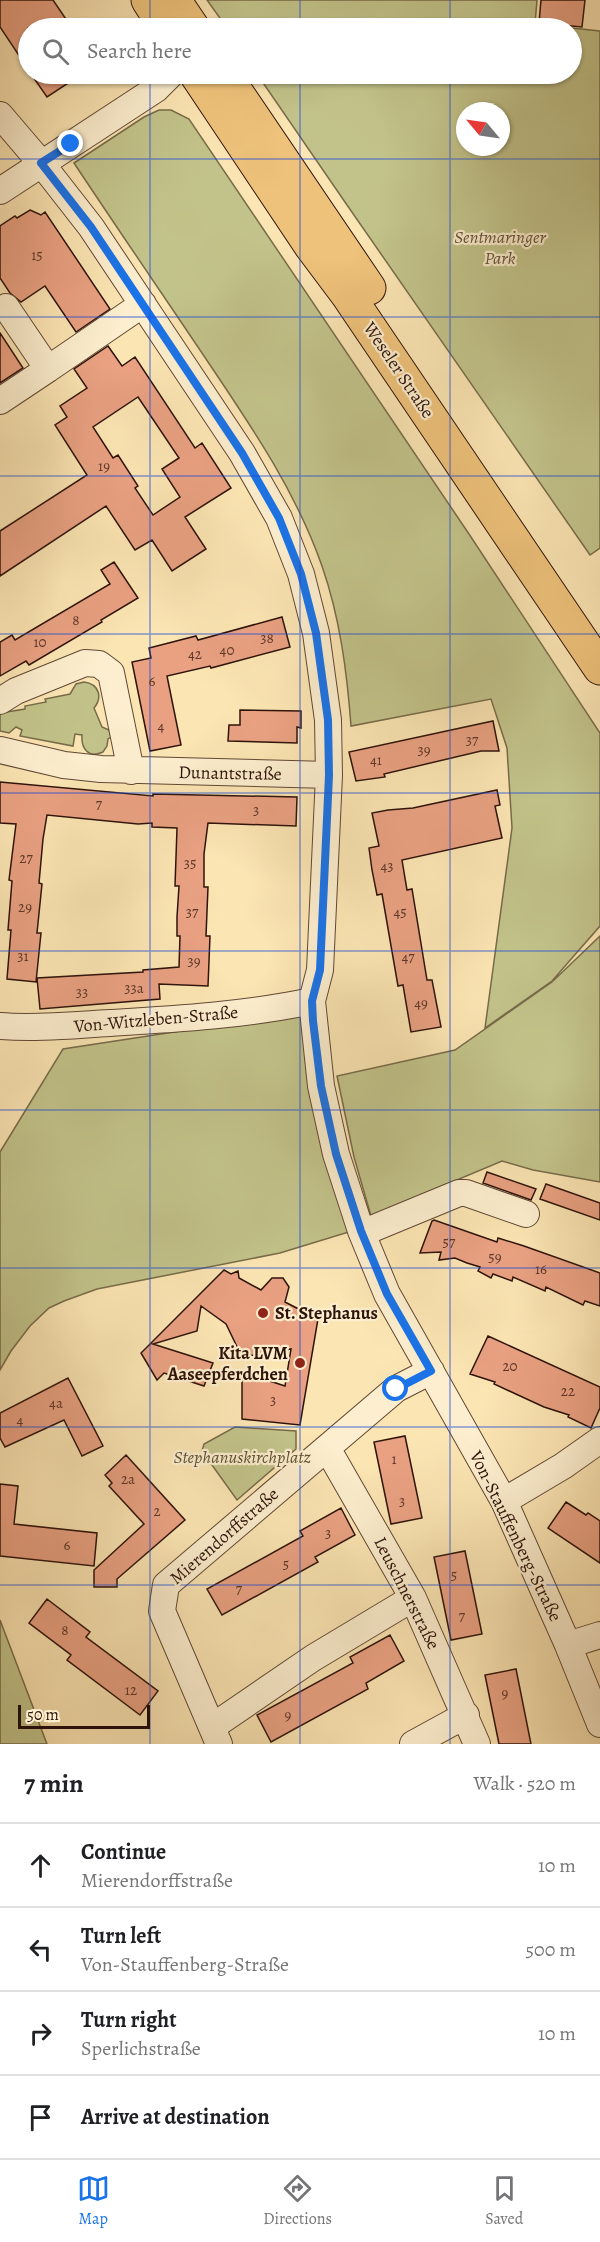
<!DOCTYPE html>
<html lang="en">
<head>
<meta charset="utf-8">
<style>
	body { margin:0; font-family:Alegreya,serif; background:#f2f2f2; color:#202124 }
	.compass { position:absolute; left:456px; top:102px; width:54px; height:54px; border-radius:50%; background:#fff; box-shadow:0 2px 4px #0004; rotate:299deg }
	.scale { position:absolute; left:18px; bottom:15px; width:132px; box-sizing:border-box; padding-left:6px; border:3px solid #2e130a; border-top:0; font-size:16px; line-height:21px; white-space:nowrap; color:#2e130a; -webkit-text-stroke:4px #fceece; paint-order:stroke }
	.stop { position:absolute; width:18px; height:18px; margin:-14px; border:4px solid #1a73e8; border-radius:50%; background:#fff }
	.stop.end { background:#1a73e8; border-color:#fff; box-shadow:0 2px 6px #0008 }
	.list { margin:0; padding:0; list-style:none }
	h2 { display:flex; justify-content:space-between; align-items:center; height:78px; margin:0; padding:0 24px; font-size:26px }
	h2 small { font-size:20px; font-weight:400; color:#757577 }
	.list li { display:grid; grid-template-columns:39px 1fr auto; gap:18px; align-items:center; box-sizing:border-box; height:84px; padding:0 24px; border-top:2px solid #e0e0e0 }
	.list b { display:block; font-size:22px; white-space:nowrap }
	.list p { margin:0; font-size:20px; white-space:nowrap; color:#757577 }
	.list em { font-size:20px; font-style:normal; color:#757577 }
	.icon { flex:none; width:33px; height:33px; fill:none; stroke:currentColor; stroke-width:2; stroke-linecap:round; stroke-linejoin:round }
	.map { position:relative; flex:none; width:600px; height:1744px; overflow:hidden }
	.search { position:absolute; background:#fff; box-shadow:0 2px 4px #0004; left:18px; right:18px; top:18px; height:66px; display:flex; align-items:center; gap:15px; box-sizing:border-box; padding:0 21px; border-radius:33px; color:#757577; font-size:22px }
	.sheet { height:414px; background:#fff }
	nav { display:flex; justify-content:space-around; align-items:center; box-sizing:border-box; height:84px; border-top:2px solid #e0e0e0; background:#fff; font-size:16px; color:#757577 }
	nav a { display:grid; justify-items:center; gap:3px }
	nav .on { color:#1a73e8 }
	.map>svg:first-child { display:block }
	.green { fill:#c2c38a; stroke:#786b4a; stroke-width:1.5; fill-rule:evenodd }
	.building { fill:#e9a182; stroke:#2e130a; stroke-width:1.5; fill-rule:evenodd }
	.lines { fill:none; stroke-linecap:round; stroke-linejoin:round }
	.minor-casing { stroke:#614834; stroke-width:28 }
	.major-casing { stroke:#2e130a; stroke-width:35 }
	.minor { stroke:#fceece; stroke-width:26 }
	.major { stroke:#eec27a; stroke-width:33 }
	.route { stroke:#1a73e8; stroke-width:8 }
	.grid { fill:none; stroke:#1d4ed8; stroke-width:1.5; stroke-opacity:0.55 }
	.poi-dot { fill:#8f2418; stroke:#fceece; stroke-width:2 }
	.labels { text-anchor:middle; stroke-width:4.5; stroke-linejoin:round; paint-order:stroke }
	.number-label { font-size:15px; fill:#5d3628 }
	.park-label { font-size:18px; font-style:italic; fill:#625137; stroke:#fceece }
	.street-label { font-size:18px; fill:#2e130a; stroke:#fceece }
	.poi-label { font-size:18px; font-weight:bold; fill:#2e130a; stroke:#fceece; text-anchor:start }
</style>
</head>
<body>
<div class="map">
<svg width="600" height="1744" viewBox="0 0 600 1744">
	<rect width="100%" height="100%" fill="#fbe5b3"/>
	<filter id="stains"><feTurbulence type="fractalNoise" baseFrequency=".00333" numOctaves="4"/><feColorMatrix values="0 0 0 0 .2 0 0 0 0 .09 0 0 0 0 .02 0 0 0 .5 -.17"/></filter>
	<radialGradient id="worn" r=".72"><stop offset=".6" stop-color="#630" stop-opacity="0"/><stop offset="1" stop-color="#630" stop-opacity=".3"/></radialGradient>
	<!-- green -->
	<path class="green" d="M207,0h330l-2,24 65,7v517l-10,7 -243,-350 -90,-131h315v-46h-345zM465,111h36v36h-36z
		M159,110h12l18,9 280,415 131,199v193l-48,55 -67,47 27,-200 -5,-80 -16,-49 -140,27c-4,-54 -11,-108 -29,-160 -27,-77 -73,-143 -118,-210 -43,-64 -87,-128 -130,-193l70,-46z
		M84,682c15,2 19,15 10,26l8,19 7,3 2,7 -3,2 -1,7 -4,6c-15,7 -22,-4 -21,-17l-7,-1 -2,12 -53,-10 2,-6 -6,-3 -7,6 -9,-2v-18l25,-4v-3l21,-4 -1,-3 25,-5 6,-10z
		M600,936v246l-67,-12 -31,-9 -131,55 -17,-59 -17,-81 118,-26 97,-68z
		M305,1012l47,219 -72,22 -183,36 -33,12 -15,7 -19,18 -19,25 -11,19v-218l63,-103z
		M235,1427l61,4v18l-59,51 -35,-49 2,-7z
		M0,1620l47,124h-47z"/>
	<!-- building -->
	<path class="building" d="M0,0h53l19,28h-44v41l-28,-42z
		M541,0h44l-3,27 -43,-4z
		M31,74h51l-35,23z
		M30,210l11,5 4,-3 65,97 -34,23 -31,-46 -24,16 -11,-9 -10,-15v-52l15,-10 2,2z
		M0,333l23,35 -23,15z
		M108,346l14,20 13,-9 60,91 7,-5 29,45 -46,29 21,32 -34,22 -20,-31 -17,10 -29,-44 -106,70v-45l87,-56 -32,-50 12,-8 -7,-11 27,-18 -13,-19zM138,397l41,61 -17,11 18,28 -27,18 -18,-27 3,-2 -20,-31 -5,3 -20,-31z
		M114,562l24,36 -37,22 1,2 -73,43 -3,-4 -26,15v-34l12,-7 3,5 95,-56 -9,-14z
		M282,617l8,30 -79,21 -1,-2 -43,10 14,69 -31,6 -18,-89 19,-4 -2,-10 47,-12 2,4z
		M240,710l61,1v17l-4,-1v16l-69,-2 1,-16h11z
		M493,721l6,30h-18l-97,23 1,3 -29,4 -7,-29z
		M0,782l153,14v-2l144,3 -1,29 -88,-3 -4,31v33h4l-2,49h4l-2,50 -49,-2 1,15 -120,10 -3,-31 106,-6v-2l36,-3 1,-31h-3v-19l2,-31h-4l2,-58 -25,-1v-4l-14,1 -91,-9 -4,24 -4,44 3,1 -5,49h4l-5,49 -29,-3 4,-49h-3l4,-49 -3,-1 7,-56 -16,-1z
		M497,790l3,15 -5,1 7,32 -100,22 5,30 5,-1 15,91h5l9,47 -30,5 -8,-47 -5,1 -16,-92 -5,1 -5,-25 -3,-22 10,-2 -7,-33 16,-3 25,-2z
		M487,1172l49,17 -5,11 -48,-17z
		M546,1184l54,19v17l-60,-21z
		M434,1220l63,22 1,-4 26,8 76,27v33l-15,-5 -2,4 -37,-18 -1,4 -32,-14 -1,4 -19,-7 -2,4 -13,-7 2,-4 -13,-4 -12,-5 -16,2 2,-8 -21,1 12,-32z
		M224,1270l7,4 7,-3 1,7 22,12 11,-12h11l6,9 -4,15 33,17 -18,106 -58,-6v-47l43,14 6,-37 -49,8 -16,-33 -25,-18 -4,25 -44,13 60,19 -9,23 -40,-13 -7,7 -16,-27z
		M488,1336l112,51v21l-9,20 -23,-11 1,-2 -25,-8 -50,-23 1,-2 -25,-8z
		M68,1378l35,68 -21,10 -18,-36 -59,27 -5,-9v-25z
		M405,1436l17,82 -31,6 -17,-82z
		M126,1455l59,65 -68,59v8h-23v-17l50,-46 -35,-38 3,-3 -7,-8z
		M0,1484l18,2 -4,38 83,9 -3,33 -94,-10z
		M566,1502l20,13 2,-2 12,8v42l-52,-35z
		M341,1508l14,27 -40,22 3,5 -96,53 -15,-26 96,-53 -3,-5z
		M465,1551l17,83 -31,6 -17,-83z
		M47,1599l43,33 -4,5 72,54 -18,24 -73,-55 4,-5 -42,-32z
		M390,1635l14,26 -38,22 2,6 -97,53 -14,-27 96,-52 -3,-6z
		M516,1669l15,75h-32l-14,-69z"/>
	<g class="lines">
		<defs>
			<path id="minor" d="M0,115l41,48 50,64 151,226 37,65 22,56 15,59 12,87 1,55 -9,195 -8,31 9,85 15,68 25,77 26,63 117,207 64,144 32,79
				M0,191l156,-102 15,-15
				M48,369l95,-65
				M0,401l48,-32 -42,-62
				M0,701l16,-10 69,-28 14,1 12,9 20,98
				M0,750l64,15 37,4 228,6
				M0,1026c37,3 74,-1 110,-3 67,-4 136,-8 202,-22
				M362,1233l97,-40h7l60,21
				M327,1448l86,150 64,146
				M504,1501l59,-35 37,-26
				M568,1645l32,-10
				M212,1727l101,-69 100,-60
				M219,1744l-57,-133 4,-26 230,-196 35,-18
				M413,1744l53,-29"/>
			<path id="major" d="M148,0l18,28
				M174,0l19,28
				M196,74l115,172 36,48 253,374
				M224,74l145,214"/>
		</defs>
		<!-- minor casing -->
		<use href="#minor" class="minor-casing"/>
		<!-- major casing -->
		<use href="#major" class="major-casing"/>
		<!-- minor -->
		<use href="#minor" class="minor"/>
		<!-- major -->
		<use href="#major" class="major"/>
	</g>
	<g class="lines">
		<!-- route -->
		<path class="route" d="M71,144l-30,19 50,64 151,226 37,65 22,56 15,59 12,87 1,55 -9,195 -8,31 1,20 8,65 15,68 25,77 26,63 44,77 -35,18"/>
	</g>
	<!-- grid -->
	<path class="grid" d="M150,0v28M300,0v28M450,0v28M150,74v1670M300,74v1670M450,74v1670M0,159h600M0,317h600M0,476h600M0,634h600M0,793h600M0,951h600M0,1110h600M0,1268h600M0,1427h600M0,1585h600"/>
	<!-- markers -->
	<g class="poi-dot">
		<circle cx="263" cy="1313" r="6"/>
		<circle cx="300" cy="1363" r="6"/>
	</g>
	<g class="labels">
		<!-- number labels -->
		<g class="number-label">
			<text x="37" y="260">15</text>
			<text x="104" y="471">19</text>
			<text x="76" y="625">8</text>
			<text x="267" y="643">38</text>
			<text x="40" y="647">10</text>
			<text x="227" y="655">40</text>
			<text x="195" y="659">42</text>
			<text x="152" y="686">6</text>
			<text x="161" y="731">4</text>
			<text x="472" y="745">37</text>
			<text x="424" y="755">39</text>
			<text x="376" y="765">41</text>
			<text x="99" y="809">7</text>
			<text x="256" y="815">3</text>
			<text x="26" y="863">27</text>
			<text x="190" y="868">35</text>
			<text x="387" y="871">43</text>
			<text x="25" y="912">29</text>
			<text x="192" y="917">37</text>
			<text x="400" y="917">45</text>
			<text x="23" y="961">31</text>
			<text x="408" y="962">47</text>
			<text x="194" y="966">39</text>
			<text x="134" y="993">33a</text>
			<text x="82" y="997">33</text>
			<text x="421" y="1008">49</text>
			<text x="449" y="1247">57</text>
			<text x="495" y="1262">59</text>
			<text x="541" y="1274">16</text>
			<text x="510" y="1371">20</text>
			<text x="568" y="1396">22</text>
			<text x="273" y="1405">3</text>
			<text x="56" y="1408">4a</text>
			<text x="20" y="1425">4</text>
			<text x="394" y="1464">1</text>
			<text x="128" y="1484">2a</text>
			<text x="402" y="1506">3</text>
			<text x="157" y="1516">2</text>
			<text x="328" y="1538">3</text>
			<text x="67" y="1550">6</text>
			<text x="286" y="1569">5</text>
			<text x="454" y="1580">5</text>
			<text x="239" y="1594">7</text>
			<text x="462" y="1621">7</text>
			<text x="65" y="1635">8</text>
			<text x="131" y="1695">12</text>
			<text x="505" y="1698">9</text>
			<text x="288" y="1720">9</text>
		</g>
		<!-- park labels -->
		<g class="park-label">
			<text x="500" y="243">Sentmaringer<tspan x="500" dy="21">Park</tspan></text>
			<text x="242" y="1463">Stephanuskirchplatz</text>
		</g>
		<!-- street labels -->
		<g class="street-label">
			<text transform="translate(399 370) rotate(56)" y="6">Weseler Straße</text>
			<text transform="translate(230 773) rotate(1)" y="6">Dunantstraße</text>
			<text transform="translate(156 1019) rotate(-5)" y="6">Von-Witzleben-Straße</text>
			<text transform="translate(224 1536) rotate(-41)" y="6">Mierendorffstraße</text>
			<text transform="translate(516 1536) rotate(64)" y="6">Von-Stauffenberg-Straße</text>
			<text transform="translate(407 1593) rotate(63)" y="6">Leuschnerstraße</text>
		</g>
		<!-- poi labels -->
		<g class="poi-label">
			<text x="275" y="1319">St. Stephanus</text>
			<text x="288" y="1359" text-anchor="end">Kita LVM<tspan x="288" dy="21">Aaseepferdchen</tspan></text>
		</g>
	</g>
	<rect width="100%" height="100%" filter="url(#stains)"/>
	<rect width="100%" height="100%" fill="url(#worn)"/>
</svg>
<svg class="compass" viewBox="-18 -18 36 36"><path d="M0-13l5 13h-10z" fill="#e53935"/><path d="M0 13l5-13h-10z" fill="#757577"/></svg>
<div class="scale">50 m</div>
<div class="stop" style="left:396px;top:1389px"></div>
<div class="stop end" style="left:71px;top:144px"></div>
<div class="search"><svg class="icon" aria-label="search" viewBox="0 0 24 24"><circle cx="10" cy="10" r="6"/><path d="M15 15l6 6"/></svg>Search here</div>
</div>
<section class="sheet">
<h2>7 min<small>Walk · 520 m</small></h2>
<ul class="list">
<li><svg class="icon" aria-label="ahead" viewBox="0 0 24 24"><path d="M12 20V5M6 11l6-6 6 6"/></svg><div><b>Continue</b><p>Mierendorffstraße</p></div><em>10 m</em></li>
<li><svg class="icon" aria-label="left" viewBox="0 0 24 24"><path d="M17 20v-9H6M10 6l-5 5 5 5"/></svg><div><b>Turn left</b><p>Von-Stauffenberg-Straße</p></div><em>500 m</em></li>
<li><svg class="icon" aria-label="right" viewBox="0 0 24 24"><path d="M7 20v-9h11M14 6l5 5-5 5"/></svg><div><b>Turn right</b><p>Sperlichstraße</p></div><em>10 m</em></li>
<li><svg class="icon" aria-label="arrive" viewBox="0 0 24 24"><path d="M6 21V4h12l-3 4 3 4H6"/></svg><div><b>Arrive at destination</b></div></li>
</ul>
</section>
<nav>
<a class="on"><svg class="icon" aria-label="map" viewBox="0 0 24 24"><path d="M3 6l6-2 6 2 6-2v14l-6 2-6-2-6 2zM9 4v14M15 6v14"/></svg>Map</a>
<a><svg class="icon" aria-label="directions" viewBox="0 0 24 24"><path d="M12 3l9 9-9 9-9-9zM9 14v-3h6M13 9l2 2-2 2"/></svg>Directions</a>
<a><svg class="icon" aria-label="saved" viewBox="0 0 24 24"><path d="M7 4h10v16l-5-4-5 4z"/></svg>Saved</a>
</nav>
</body>
</html>
